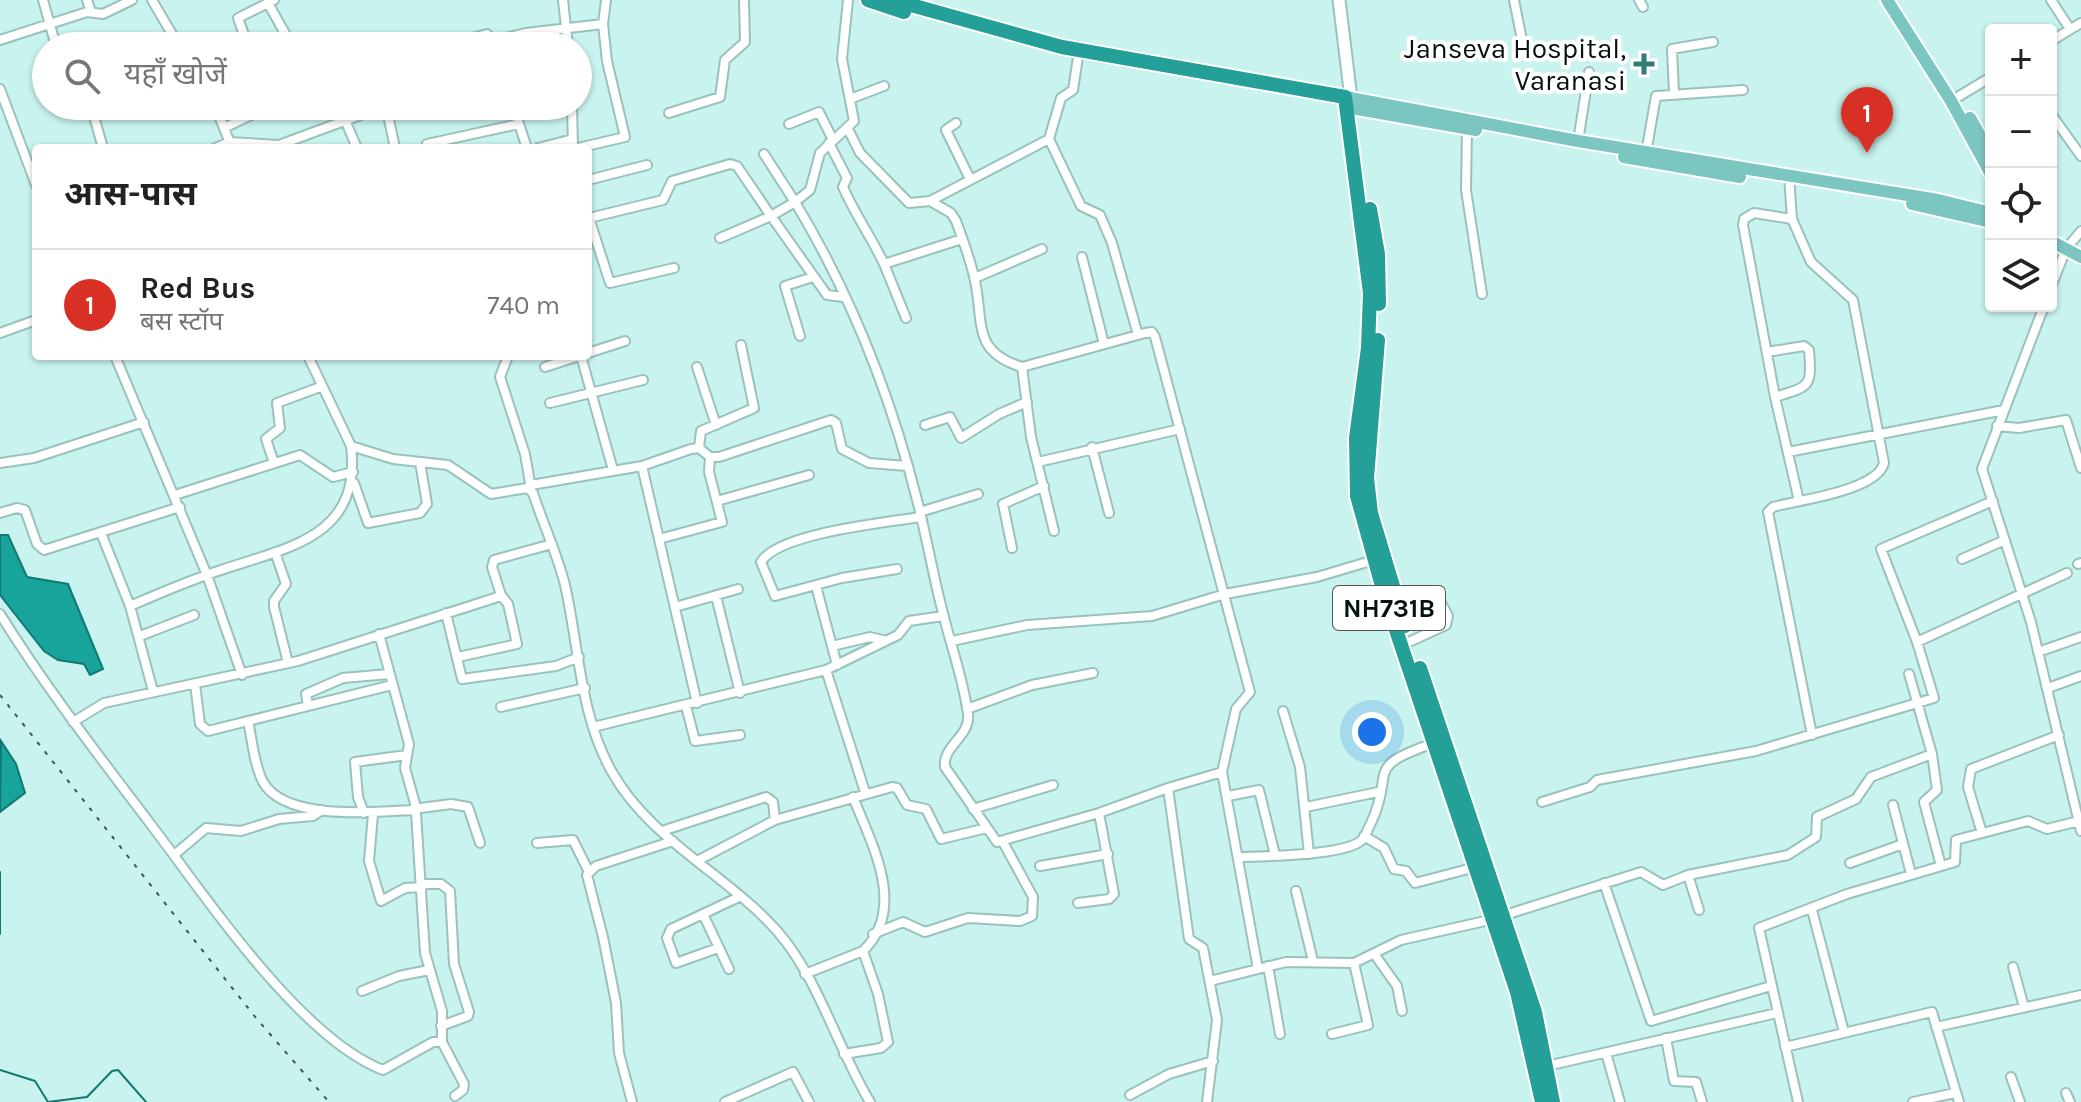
<!DOCTYPE html>
<html lang="hi">
<head>
<meta charset="utf-8">
<style>
	body { margin:0; font-family:Karla,"Noto Sans Devanagari",sans-serif; background:#f6f6f6; color:#222 }
	.controls { position:absolute; right:24px; top:24px; display:grid; overflow:hidden; border-radius:8px; box-shadow:0 2px 6px #0004 }
	.controls button { width:72px; height:72px; display:grid; place-items:center; padding:0; border:0; border-bottom:2px solid #e0e0e0; background:#fff; color:#222; font:40px sans-serif }
	.you { position:absolute; left:1372px; top:732px; width:28px; height:28px; margin:-20px; border:6px solid #fff; border-radius:50%; background:#1a73e8; box-shadow:0 0 0 12px #1a73e833 }
	.badge { display:grid; place-items:center; width:52px; height:52px; border-radius:50%; background:#d93025; color:#fff; font-size:26px; font-weight:700 }
	.pin { position:absolute; translate:-50% -66px; filter:drop-shadow(0 2px 4px #0008) }
	.pin::after { content:''; position:absolute; top:42px; width:28px; height:24px; background:inherit; clip-path:polygon(0 0,100% 0,50% 100%) }
	.list { margin:0; padding:0; list-style:none }
	h2 { display:flex; justify-content:space-between; align-items:center; height:104px; margin:0; padding:0 32px; font-size:34px }
	h2 small { font-size:26px; font-weight:400; color:#767676 }
	.list li { display:grid; grid-template-columns:52px 1fr auto; gap:24px; align-items:center; box-sizing:border-box; height:112px; padding:0 32px; border-top:2px solid #e0e0e0 }
	.list b { display:block; font-size:30px; white-space:nowrap }
	.list p { margin:0; font-size:26px; white-space:nowrap; color:#767676 }
	.list em { font-size:26px; font-style:normal; color:#767676 }
	.icon { flex:none; width:44px; height:44px; fill:none; stroke:currentColor; stroke-width:2; stroke-linecap:round; stroke-linejoin:round }
	.map { position:relative; flex:none; width:2081px; height:1102px; overflow:hidden }
	.search { position:absolute; background:#fff; box-shadow:0 2px 6px #0004; left:32px; top:32px; width:560px; height:88px; display:flex; align-items:center; gap:20px; box-sizing:border-box; padding:0 28px; border-radius:44px; color:#767676; font-size:30px }
	.panel { position:absolute; background:#fff; box-shadow:0 2px 6px #0004; left:32px; top:144px; width:560px; height:216px; border-radius:8px }
	.map>svg:first-child { display:block }
	.water { fill:#18a49b; stroke:#127872; stroke-width:2 }
	.lines { fill:none; stroke-linecap:round; stroke-linejoin:round }
	.stream { stroke:#127872; stroke-width:2 }
	.street-casing { stroke:#99c2be; stroke-width:12 }
	.secondary-casing { stroke:#99c2be; stroke-width:15 }
	.primary-casing { stroke:#fff; stroke-width:16 }
	.highway-casing { stroke:#fff; stroke-width:18 }
	.street { stroke:#fff; stroke-width:8 }
	.secondary { stroke:#fff; stroke-width:11 }
	.primary { stroke:#7cc6c1; stroke-width:12 }
	.highway { stroke:#25a098; stroke-width:14 }
	.rail { stroke:#3f5654; stroke-width:2; stroke-dasharray:4 8; stroke-linecap:butt }
	.poi-dot { fill:#327a74; stroke:#fff; stroke-width:3 }
	.labels { text-anchor:middle; stroke-width:8; stroke-linejoin:round; paint-order:stroke }
	.shield { fill:#fff; stroke:#4f5958; stroke-width:2 }
	.shield-label { font-size:26px; font-weight:bold; fill:#041211 }
	.poi-label { font-size:28px; fill:#041211; stroke:#fff; text-anchor:end }
</style>
</head>
<body>
<div class="map">
<svg width="2081" height="1102" viewBox="0 0 2081 1102">
	<rect width="100%" height="100%" fill="#c8f3ee"/>
	<!-- water -->
	<path class="water" d="M0,535h8l19,42 41,7 35,85 -13,6 -6,-11 -26,-4 -14,-9 -44,-56z
		M1,741l15,23 9,29 -25,19z"/>
	<g class="lines">
		<!-- stream -->
		<path class="stream" d="M0,872v62
			M0,1070l35,11 13,21 39,-5 25,-26 6,-1 28,32"/>
		<defs>
			<path id="street" d="M43,0l13,46
				M87,0l4,12
				M152,0l27,46
				M563,0l5,46
				M848,0l-6,59 12,62 -34,32 -10,37 -15,12c55,91 96,195 122,298 10,38 16,76 26,113 8,34 20,65 25,101 3,22 -26,32 -23,53l52,75 102,-29 69,-25
				M1514,0l8,40
				M1639,0l4,7
				M2051,0l19,29
				M268,3l24,43
				M0,40l87,-28 16,2 29,-14
				M2051,41l30,-18
				M248,46l-10,-28 36,-18
				M442,46l45,-12 6,7
				M494,46l-1,-5 33,-8 77,-9
				M0,89l36,96
				M1674,93l-2,-44 41,-7
				M850,99l34,-13
				M1951,101l40,-24
				M91,106l12,42
				M215,106l17,42
				M513,106l14,42
				M572,106l1,42
				M669,113l51,-16 5,-37 20,-18 -1,-42
				M2051,114l30,42
				M345,120l12,28
				M956,123l-10,7 24,49
				M789,124l30,-12 14,28
				M224,128l46,-22
				M848,129l12,24 49,50 21,-2 119,-62 12,-41 12,-8 5,-33
				M1467,129l-1,61 16,104
				M1049,139l32,67 19,9 12,28 26,92
				M1578,141l11,-69
				M829,143l18,35 -4,9c12,28 28,49 41,77
				M427,144l92,-20
				M215,148l15,-6 49,3 103,-38 6,8 7,33
				M538,148l35,-9
				M578,148l47,-11 -18,-76 -4,-37 3,-24
				M1646,153l10,-57 87,-6
				M1789,176l3,43 19,43 42,38 31,163c-7,28 -86,37 -111,44l-5,5 44,223
				M588,180l59,-15
				M930,201l21,12 5,8c7,19 15,40 19,60 9,42 -3,71 47,86l123,-34 7,-1 3,5 95,355 -14,17 -14,63 -54,16 21,151 14,9 14,72 -10,82
				M1792,219l-38,-6 -10,6 -1,6 32,172 24,104
				M720,238l51,-22 56,79 16,2
				M1082,257l22,87
				M674,268l-64,15 -21,-65 74,-18 9,-19 58,-17 7,2 34,50 24,-14 -31,-48
				M975,278l67,-29
				M2051,287l15,-38 15,-18
				M2044,306l-62,163 49,153 50,209
				M906,318l-22,-54 78,-25
				M0,333l36,-13
				M800,336l-15,-50 28,-9
				M1767,352l37,-6 5,4c3,38 1,36 -34,47
				M588,353l37,-12
				M115,356l92,219 35,100
				M308,356l43,90 42,13 55,6 43,29 36,-6 6,5c10,31 24,60 32,92 14,62 15,131 47,187 38,68 116,103 166,160 40,46 60,117 92,170
				M508,356l-8,21 25,77 6,35
				M581,356l32,114
				M545,367l34,-11
				M697,367l19,58
				M1022,367l9,70 23,94
				M550,403l93,-23
				M925,425l25,-8 11,21 38,-24 28,-12
				M1997,426l22,2 47,-8 15,48
				M1092,447l17,66
				M699,448l2,-17 53,-23 -13,-63
				M1788,452l216,-42
				M1038,462l142,-33
				M0,463l34,-5 110,-36
				M274,463l-8,-24 14,-11 -3,-25 43,-16
				M642,466l55,237
				M354,483l14,40 52,-10 7,-9 -7,-42
				M531,485l111,-19 49,-17 8,-1 11,9h9l112,-37 5,3 6,26 27,14 38,3
				M175,495l125,-40 33,22 20,-5
				M717,501l92,-26
				M920,512l58,-18
				M0,513l17,-5 8,2 12,34 7,6 136,-43
				M101,533l29,73 23,85
				M659,539l63,-17 -13,-50 1,-15
				M1012,548l-9,-44 41,-18
				M275,552l11,32 -12,17v6l14,56
				M1962,559l43,-19
				M2078,564l3,-1
				M897,569l-55,9 -67,18 -14,-34c17,-29 127,-40 160,-45
				M816,586l21,79
				M716,596l24,97
				M130,606c30,-13 60,-26 91,-36 68,-23 141,-33 130,-124
				M675,607l63,-18
				M446,613l16,66 94,-13 23,-9
				M1401,613l39,-12 8,15 -2,9 -35,16
				M0,614c46,74 99,142 152,212 54,71 148,212 231,244l50,-28h9l22,42 -1,6 -8,6
				M379,634l30,110 -4,24 11,39
				M140,636l54,-21
				M952,641l75,-16 125,-9 73,-22 92,-17 57,-17
				M1917,642l150,-69
				M832,646l38,-9 13,3
				M2038,652l43,-15
				M458,657l59,-13 -9,-40 -7,-9
				M826,670l39,122
				M1909,674l23,80 5,36 -13,12 17,64
				M195,684l5,40 8,7 184,-46
				M2048,688l33,-12
				M308,706l-2,-12 37,-16 46,-4
				M686,706l9,35 45,-6
				M501,707l84,-19
				M967,709l65,-24 61,-12
				M1283,711l17,56 9,87
				M248,721c4,18 6,44 15,61 22,39 111,30 149,28l4,3 9,140 17,58v31
				M73,722l31,-19 194,-42 197,-63 6,-3 -9,-28 2,-7 58,-16
				M593,727l233,-57 72,-35 11,-14 34,-5
				M1222,772l36,197
				M1228,796l31,-6 16,65
				M1542,802l48,-15 7,-7 159,-29 178,-53 -17,-56 -36,-93 112,-48
				M1893,805l18,69
				M1306,807l72,-15
				M413,809l38,-5 17,3 12,36
				M973,809l80,-24
				M364,813l-6,-16 -3,-35 52,-7
				M373,814l-4,47 12,40 24,-13 17,-1
				M662,831l104,-34 7,5 2,18
				M1982,833l-14,-46 3,-18 88,-34
				M1364,836l20,12 10,21 12,2 9,12 61,-16
				M537,843l36,-3 15,30
				M174,855l32,-27 35,3 38,-12 34,-3 9,-6
				M1239,857c24,-1 106,-1 123,-17 4,-4 6,-12 9,-17 25,-52 -10,-55 63,-80
				M697,861l78,-41 117,-33 5,1 10,17 19,4 15,30 46,-11
				M1850,863l53,-19
				M1040,866l68,-12
				M1688,875l100,-20 28,-18 1,-20 39,-18 15,-22 61,-23
				M1604,883l47,138 120,-35
				M421,884h20l9,7 4,73 15,48 -1,4 -27,10
				M1296,891l17,70
				M1078,903l31,-4 5,-5 -15,-81
				M1812,910l32,122
				M703,914l26,55
				M1505,915l136,-43 22,13 25,-10 11,35
				M873,934l30,-12 22,10 43,-14 52,3 12,-5 1,-19 -30,-55
				M718,948l-42,15 -9,-25 4,-9 68,-32
				M1375,955l22,31 5,25
				M1268,966l12,68
				M2013,967l11,40
				M805,974l58,-23c45,-43 8,-108 -10,-154
				M1210,981l76,-19 68,1 47,-23 93,-21
				M362,991l37,-15 30,-6
				M1936,1027l145,-32
				M1332,1034l36,-9 -14,-62
				M1666,1038l8,43 22,1 6,20
				M1785,1047l147,-35 27,90
				M1606,1053l14,49
				M844,1054l37,-6 7,-6 -10,-48 -15,-43
				M1547,1066l230,-53
				M2011,1077l9,25
				M2066,1093l4,9
				M1130,1095l39,-21 44,-13
				M632,1102l-13,-49 -3,-50 -13,-66 -16,-62 9,-9 77,-25
				M725,1102l68,-30 16,30
				M1798,1102l-39,-174 88,-34 108,-32 1,-22 72,-19 19,8 32,-8
				M1913,1102l42,-9"/>
			<path id="secondary" d="M1339,0l12,98"/>
			<path id="primary" d="M1887,0l64,101 40,73
				M1345,97l233,44 360,59 53,13
				M1346,107l130,23
				M1970,118l21,37
				M1624,157l116,20
				M1912,204l79,18
				M2051,241l30,16"/>
			<path id="highway" d="M868,0l36,12
				M893,0l169,47 283,50 25,196 -2,55 -12,90 1,58 28,101 132,395 25,110
				M1370,209l8,45 1,50
				M1378,340l-11,138 4,35 34,113
				M1420,668l115,344 18,90"/>
		</defs>
		<!-- street casing -->
		<use href="#street" class="street-casing"/>
		<!-- secondary casing -->
		<use href="#secondary" class="secondary-casing"/>
		<!-- primary casing -->
		<use href="#primary" class="primary-casing"/>
		<!-- highway casing -->
		<use href="#highway" class="highway-casing"/>
		<!-- street -->
		<use href="#street" class="street"/>
		<!-- secondary -->
		<use href="#secondary" class="secondary"/>
		<!-- primary -->
		<use href="#primary" class="primary"/>
		<!-- highway -->
		<use href="#highway" class="highway"/>
		<!-- rail -->
		<path class="rail" d="M0,695l256,323 73,84"/>
	</g>
	<!-- markers -->
	<path class="poi-dot" d="M1640 52h8v8h8v8h-8v8h-8v-8h-8v-8h8z"/>
	<g class="labels">
		<!-- shield labels -->
		<rect class="shield" x="1333" y="586" width="112" height="44" rx="6"/>
		<g class="shield-label">
			<text x="1389" y="617">NH731B</text>
		</g>
		<!-- poi labels -->
		<g class="poi-label">
			<text x="1626" y="58">Janseva Hospital,<tspan x="1626" dy="32">Varanasi</tspan></text>
		</g>
	</g>
</svg>
<div class="controls">
<button>+</button>
<button>−</button>
<button><svg class="icon" aria-label="locate" viewBox="0 0 24 24"><circle cx="12" cy="12" r="6"/><path d="M12 2v4M12 18v4M2 12h4M18 12h4"/></svg></button>
<button><svg class="icon" aria-label="layers" viewBox="0 0 24 24"><path d="M12 4l9 5-9 5-9-5zM3 14l9 5 9-5"/></svg></button>
</div>
<div class="you"></div>
<div class="pin badge" style="left:1867px;top:153px">1</div>
<div class="search"><svg class="icon" aria-label="search" viewBox="0 0 24 24"><circle cx="10" cy="10" r="6"/><path d="M15 15l6 6"/></svg>यहाँ खोजें</div>
<section class="panel">
<h2>आस-पास<small></small></h2>
<ul class="list">
<li><span class="badge">1</span><div><b>Red Bus</b><p>बस स्टॉप</p></div><em>740 m</em></li>
</ul>
</section>
</div>
</body>
</html>
